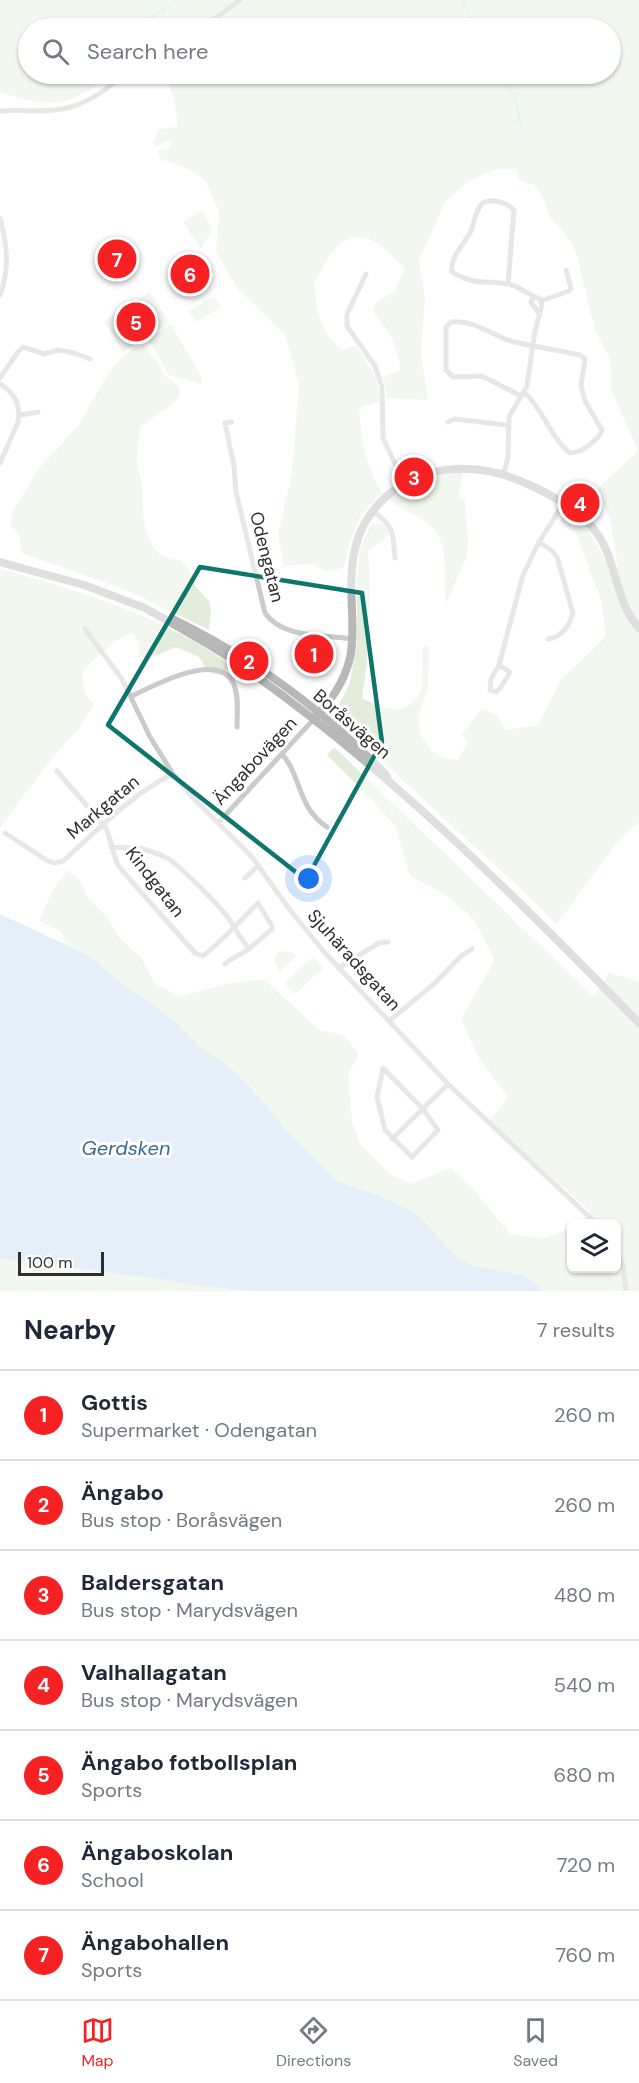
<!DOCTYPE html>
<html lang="en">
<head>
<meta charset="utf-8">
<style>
	body { margin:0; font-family:"DM Sans",sans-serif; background:#f6f6f7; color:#1f2937 }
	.controls { position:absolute; right:18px; bottom:18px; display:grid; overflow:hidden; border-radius:9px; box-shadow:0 2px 4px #0004 }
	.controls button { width:54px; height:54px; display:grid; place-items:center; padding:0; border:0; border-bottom:2px solid #e0e1e3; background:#fff; color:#1f2937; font:30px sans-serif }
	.scale { position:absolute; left:18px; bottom:15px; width:86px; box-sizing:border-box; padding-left:6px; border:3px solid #2e2e2e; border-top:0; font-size:16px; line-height:21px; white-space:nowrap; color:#2e2e2e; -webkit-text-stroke:4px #fff; paint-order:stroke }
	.you { position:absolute; left:309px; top:879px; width:21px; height:21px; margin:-15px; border:4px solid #fff; border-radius:50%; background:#1a73e8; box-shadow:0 0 0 9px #1a73e833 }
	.badge { display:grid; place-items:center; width:39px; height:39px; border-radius:50%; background:#f52122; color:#fff; font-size:20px; font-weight:700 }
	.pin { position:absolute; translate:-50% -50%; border:3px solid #fff; box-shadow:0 2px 6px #0006 }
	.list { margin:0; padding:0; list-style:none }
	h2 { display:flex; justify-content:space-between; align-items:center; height:78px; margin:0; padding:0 24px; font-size:26px }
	h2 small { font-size:20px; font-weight:400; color:#747a83 }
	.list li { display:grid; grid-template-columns:39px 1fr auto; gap:18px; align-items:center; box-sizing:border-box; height:90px; padding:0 24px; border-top:2px solid #e0e1e3 }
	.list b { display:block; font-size:22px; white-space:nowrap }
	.list p { margin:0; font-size:20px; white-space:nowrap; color:#747a83 }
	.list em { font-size:20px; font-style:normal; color:#747a83 }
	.icon { flex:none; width:33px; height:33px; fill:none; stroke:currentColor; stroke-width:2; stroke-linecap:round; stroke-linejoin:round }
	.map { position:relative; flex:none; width:639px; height:1291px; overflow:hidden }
	.search { position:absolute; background:#fff; box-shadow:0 2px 4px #0004; left:18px; right:18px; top:18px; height:66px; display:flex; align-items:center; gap:15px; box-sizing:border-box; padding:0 21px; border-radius:33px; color:#747a83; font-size:22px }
	.sheet { height:708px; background:#fff }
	nav { display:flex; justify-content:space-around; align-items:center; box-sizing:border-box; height:84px; border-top:2px solid #e0e1e3; background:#fff; font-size:16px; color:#747a83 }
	nav a { display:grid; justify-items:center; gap:3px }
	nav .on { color:#f52122 }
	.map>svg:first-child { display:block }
	.green { fill:#e3eddb }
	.water { fill:#c5dcef }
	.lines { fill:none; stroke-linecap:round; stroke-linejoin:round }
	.stream { stroke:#c5dcef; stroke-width:1.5 }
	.street { stroke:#cbcbcb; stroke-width:5 }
	.secondary { stroke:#b8b8b8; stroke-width:8 }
	.marked { fill:none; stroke:#0f766e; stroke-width:4.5; stroke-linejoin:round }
	.labels { text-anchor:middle; stroke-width:6; stroke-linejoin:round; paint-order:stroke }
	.street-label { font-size:18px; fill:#2e2e2e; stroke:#fff }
	.water-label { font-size:20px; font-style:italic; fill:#356b98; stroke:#fff }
</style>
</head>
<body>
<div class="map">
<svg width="639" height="1291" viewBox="0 0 639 1291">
	<rect width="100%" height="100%" fill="#fff"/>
	<!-- green -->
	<path class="green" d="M0,0h639v822l-21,19 -61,83 -36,-35 -188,-173 17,-33 7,-41v-64l3,-29 11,-25 7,-2c27,12 -4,21 -10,29l2,35 -3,76 -5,36c20,11 45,20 58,-6 4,-8 2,-32 2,-43l3,-3 4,2 -1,42 -11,28 3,16 11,16 12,8 15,2 10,-18 -6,-8 20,-25 15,6 8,15 33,-5 22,-44 46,-45 -5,-36 -25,-67 -16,-12 6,-9 22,17 22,40 8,-3 -8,-47 -13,-30 41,-38 -27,-62 -1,-30 -15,-29 -20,-80 -9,-15 -17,-19 -5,-17 -10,-15c-12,0 -16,-3 -18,-15h-19l-27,11 -24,21 -27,58 6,40 -4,55 7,46 -41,-2 -1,-10 -3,-10 18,-9c-3,-14 -7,-31 -17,-43 -4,-6 -8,-9 -11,-16l3,-7 19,-12 10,-22c-17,-19 -42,-47 -68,-22 -9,9 -16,25 -23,36 3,28 5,50 29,67l13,-5 21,35 3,21 -21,7c2,29 6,59 23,84l-22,25 -11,27 -5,24 -20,3 -9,-7 -31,2 -6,-31 14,-61 7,-91 -14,-48 -47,-46 -22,-37 3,-41 -14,-31 -22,-14 -22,-7 -3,-8 12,-3 1,-7 -8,1 -5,4 -4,-1v-4l5,-12 19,-2 -4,-29 -10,-24h446v-46h-582v46h86c-14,9 -29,20 -45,26 -17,7 -52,-2 -69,-8z
		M202,210l10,19 -11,20 -18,-27z
		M150,292l19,31 -46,29 -19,-31z
		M214,296l7,11 -25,15 -7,-11z
		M171,324l31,54 -1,6 -32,-9 -21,-37z
		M144,346l16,20 4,9 15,12v9l-5,7 -34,24c0,11 -3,22 -3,33 0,8 4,15 5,23 0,27 0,79 39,77l12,16 2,10 14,15 2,9 -2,20 -85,-41 -102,-36 -3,-18 -9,-11 4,-15 27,-43 38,-41 27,-48 10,-14 16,-14z
		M463,472l-5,25 7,4 3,44 -2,13 -20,46c-3,-26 6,-61 -18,-80 -12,-9 -27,-16 -39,-25 22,-18 46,-24 74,-27z
		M0,569c81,22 163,47 232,97l-11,9 -13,-3 -9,-15 -23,-10 -18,8 -19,3v-14l-6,-11c-21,7 -36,23 -51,40 1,12 2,22 12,31l-15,24 -31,35 -48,64z
		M334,747l260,250 15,-25 30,10v309h-96l-12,-12 -8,-4 -50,-9 -17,-9 -40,-44 -36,-17 -43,-15 -54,-54 -28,-34 -34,-32 -19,-13 -26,-26 -54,-39 -34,-28 -23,-12 -3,-11 -23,-11 14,-32 15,-19 11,10 9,18 19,19 11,19 24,23 13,25 26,13c27,-9 56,-17 84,-17l54,50 24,5 16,19 -11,19 4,48 8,24 33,31 18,8 40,-16 20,19 39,47 34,4 27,-10 1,40h44v-44l-35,-1 9,-12 -86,-76 -14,-15 18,-23 -29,-39 -18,-39 34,-59 -22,-42 -30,-25 -33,-17 -15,-50 -25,-28 -43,-43z
		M283,951l8,1 6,3 -17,18 -6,-13 3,-6z
		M313,957l10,11 -28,26 -11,-11z
		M0,1258l173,23 15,4 63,6h-251z"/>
	<!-- water -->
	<path class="water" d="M0,914l88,41 34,28 54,39 26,26 19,13 18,15 35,38 9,13 54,54 43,15 36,17 41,44 16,9 50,9 8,4 12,12h-292l-63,-6 -15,-4 -173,-23z"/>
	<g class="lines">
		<!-- stream -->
		<path class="stream" d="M463,0c1,10 9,19 12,28
			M143,28l11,-13 24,-15
			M500,74l15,25 6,28"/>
		<!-- street -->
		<path class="street" d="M202,28l38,-28
			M0,111c21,-2 42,2 62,-2 23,-4 46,-20 62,-35
			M0,218c7,26 10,51 0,77
			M366,274l-19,40v12l28,40 7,21 1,51 21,45
			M533,297l-2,5 9,13
			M541,301l28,-10 2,-3 -5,-18
			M0,378l18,-26 5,-5 21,7 14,-4 16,3 16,6
			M0,384c15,9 21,21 18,38l-18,41
			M521,396l-39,-20 -29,1 -7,-7v-43l5,-5c23,-3 42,14 63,20 22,5 44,8 66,13l5,4 -4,26 4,16 17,29c-3,10 -21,23 -32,23 -20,-16 -27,-44 -46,-61
			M20,415l18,-3
			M232,422l-7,1 9,43 2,26 29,121c18,26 59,21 87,26
			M448,422l7,-3 52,6
			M503,475l5,-17 1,-41 18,-31 8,-55 7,-26 -2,-6c-11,-4 -20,-12 -31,-15 -24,-4 -34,2 -57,-12 -3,-13 12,-28 18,-39 4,-8 6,-25 13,-30 8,-6 26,1 31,7l-6,74
			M373,511c23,18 19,20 22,47
			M539,542l13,9 5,6 16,56c-4,14 -11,24 -25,26
			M85,629l37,50 28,58 23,37 24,28 55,55 38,53 35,43 123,131 149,140
			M499,665l11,7 -9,15 -5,5 -6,-2 1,-11 8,-14 24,-90 16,-33 24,-38
			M132,696c21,-10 88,-47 102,-11 5,12 3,29 3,42
			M282,754c20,23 15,53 45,73
			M57,771l49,57c6,13 6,26 13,39l76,86 8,3c20,-16 37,-35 55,-53l14,23v3l-23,20c-7,-9 -12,-17 -18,-27 -8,-13 -53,-59 -66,-65 -6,-3 -15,-6 -22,-8 -7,-2 -23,-1 -32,-2
			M218,823l95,-103
			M5,833l43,28 6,2 9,-2c35,-31 67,-66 110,-87
			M245,878l13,-12
			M225,964c9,-8 15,-9 24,-15
			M338,968l41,-25 9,-1
			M389,1021l45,-37 27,-28 11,-7
			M383,1068l40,41 15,21 -26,27 -27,-27 -8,-33z
			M392,1139l56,-55
			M616,1248l7,18 3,25"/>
		<!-- secondary -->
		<path class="secondary" d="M0,562l84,23 61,23
			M143,607c30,17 61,34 90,53 148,101 281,235 406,363
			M173,619c80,39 153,93 214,157
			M313,720c17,-18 31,-37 37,-62 6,-29 -1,-61 2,-90 5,-64 57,-102 118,-99 38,1 95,29 121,57 27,29 22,74 48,102"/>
	</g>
	<!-- marked area -->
	<path d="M0 0H639V1291H0ZM200,567l162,26 20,149 -76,138 -198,-155z" fill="#fff" fill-opacity=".55" fill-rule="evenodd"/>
	<path class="marked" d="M200,567l162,26 20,149 -76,138 -198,-155z"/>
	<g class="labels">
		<!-- street labels -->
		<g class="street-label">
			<text transform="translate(267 557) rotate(76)" y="6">Odengatan</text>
			<text transform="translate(352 724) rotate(41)" y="6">Boråsvägen</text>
			<text transform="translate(255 761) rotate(-47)" y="6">Ängabovägen</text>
			<text transform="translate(103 807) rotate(-40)" y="6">Markgatan</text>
			<text transform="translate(155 882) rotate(52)" y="6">Kindgatan</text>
			<text transform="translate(354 960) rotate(48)" y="6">Sjuhäradsgatan</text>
		</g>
		<!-- water labels -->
		<g class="water-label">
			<text x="126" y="1155">Gerdsken</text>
		</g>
	</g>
</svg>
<div class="controls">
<button><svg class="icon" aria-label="layers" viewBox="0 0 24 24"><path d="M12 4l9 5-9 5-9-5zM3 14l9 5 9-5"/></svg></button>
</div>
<div class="scale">100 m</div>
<div class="you"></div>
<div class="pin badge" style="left:314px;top:654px">1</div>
<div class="pin badge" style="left:249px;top:661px">2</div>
<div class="pin badge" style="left:414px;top:477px">3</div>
<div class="pin badge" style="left:580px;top:503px">4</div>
<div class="pin badge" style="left:136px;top:322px">5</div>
<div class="pin badge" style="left:190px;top:274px">6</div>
<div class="pin badge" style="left:117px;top:259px">7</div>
<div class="search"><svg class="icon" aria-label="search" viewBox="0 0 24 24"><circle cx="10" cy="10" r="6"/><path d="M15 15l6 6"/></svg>Search here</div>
</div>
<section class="sheet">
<h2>Nearby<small>7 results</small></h2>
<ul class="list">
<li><span class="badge">1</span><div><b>Gottis</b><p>Supermarket · Odengatan</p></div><em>260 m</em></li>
<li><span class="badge">2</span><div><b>Ängabo</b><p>Bus stop · Boråsvägen</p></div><em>260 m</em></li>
<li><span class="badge">3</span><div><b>Baldersgatan</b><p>Bus stop · Marydsvägen</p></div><em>480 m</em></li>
<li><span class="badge">4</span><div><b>Valhallagatan</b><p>Bus stop · Marydsvägen</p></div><em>540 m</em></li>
<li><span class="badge">5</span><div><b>Ängabo fotbollsplan</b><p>Sports</p></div><em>680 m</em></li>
<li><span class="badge">6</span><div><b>Ängaboskolan</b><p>School</p></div><em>720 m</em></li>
<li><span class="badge">7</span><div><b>Ängabohallen</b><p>Sports</p></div><em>760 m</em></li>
</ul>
</section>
<nav>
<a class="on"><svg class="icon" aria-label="map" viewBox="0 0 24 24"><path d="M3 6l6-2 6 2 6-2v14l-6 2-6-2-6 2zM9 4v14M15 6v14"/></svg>Map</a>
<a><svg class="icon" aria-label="directions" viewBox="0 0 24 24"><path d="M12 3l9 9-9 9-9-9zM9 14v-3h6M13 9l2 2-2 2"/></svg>Directions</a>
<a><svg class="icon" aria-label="saved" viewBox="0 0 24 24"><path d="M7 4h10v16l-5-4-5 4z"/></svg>Saved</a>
</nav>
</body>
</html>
